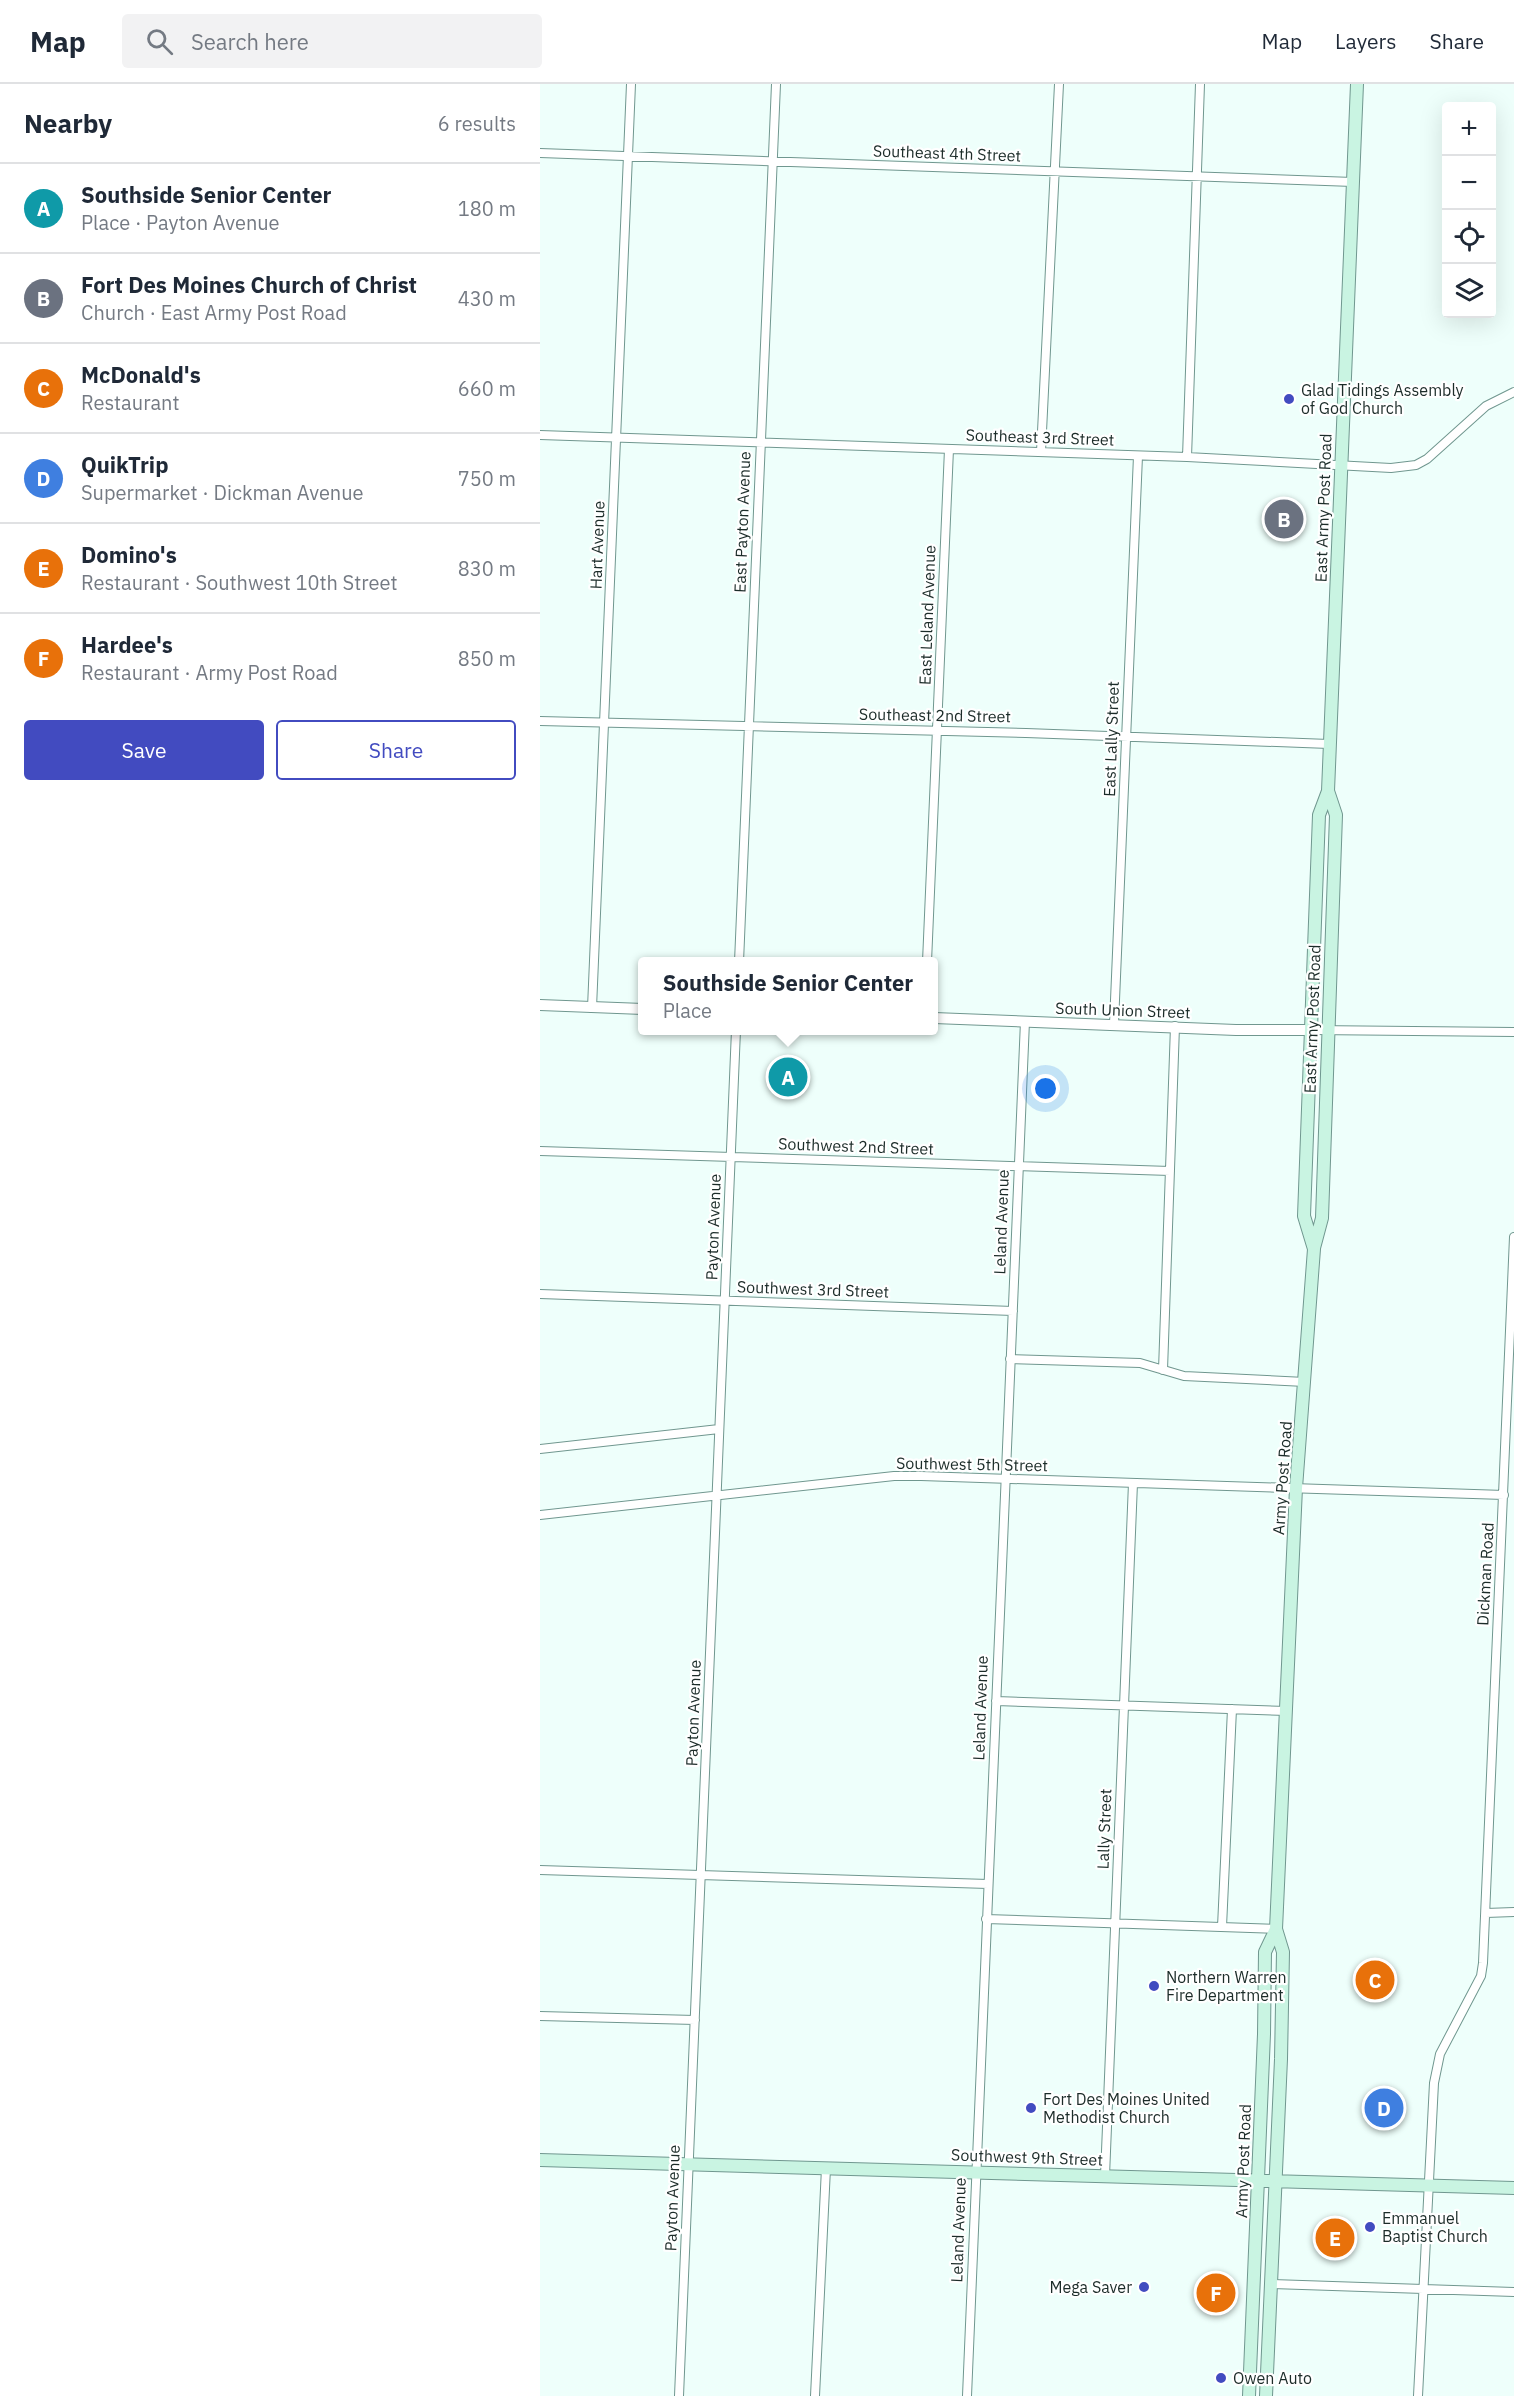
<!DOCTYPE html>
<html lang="en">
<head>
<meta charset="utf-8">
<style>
	body { margin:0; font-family:"IBM Plex Sans",sans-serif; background:#f2f2f3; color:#1f2937 }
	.controls { position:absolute; right:18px; top:18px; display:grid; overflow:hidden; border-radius:6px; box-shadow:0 6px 24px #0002 }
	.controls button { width:54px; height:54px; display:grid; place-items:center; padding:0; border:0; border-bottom:2px solid #e0e1e3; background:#fff; color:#1f2937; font:30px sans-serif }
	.you { position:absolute; left:506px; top:1005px; width:21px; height:21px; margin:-15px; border:4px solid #fff; border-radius:50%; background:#1a73e8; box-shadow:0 0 0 9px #1a73e833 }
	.badge { display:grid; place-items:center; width:39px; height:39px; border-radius:50%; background:#424bc0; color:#fff; font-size:20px; font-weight:700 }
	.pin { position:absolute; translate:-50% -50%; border:3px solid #fff; box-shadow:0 2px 6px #0006 }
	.popup { position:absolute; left:98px; top:873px; width:300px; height:78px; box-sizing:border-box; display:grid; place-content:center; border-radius:6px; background:#fff; filter:drop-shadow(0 2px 4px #0005); font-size:20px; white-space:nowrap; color:#747a83 }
	.popup b { font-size:22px; color:#1f2937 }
	.popup::after { content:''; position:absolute; left:50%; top:100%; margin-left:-12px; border:12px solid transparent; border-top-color:#fff }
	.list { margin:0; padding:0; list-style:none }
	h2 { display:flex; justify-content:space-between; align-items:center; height:78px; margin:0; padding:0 24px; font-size:26px }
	h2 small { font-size:20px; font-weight:400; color:#747a83 }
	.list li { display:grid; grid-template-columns:39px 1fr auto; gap:18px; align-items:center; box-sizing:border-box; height:90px; padding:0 24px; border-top:2px solid #e0e1e3 }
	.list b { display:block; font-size:22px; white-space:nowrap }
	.list p { margin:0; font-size:20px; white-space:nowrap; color:#747a83 }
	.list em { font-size:20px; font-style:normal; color:#747a83 }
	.actions { display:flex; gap:12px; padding:18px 24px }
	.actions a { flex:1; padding:14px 0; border:2px solid #424bc0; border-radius:6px; text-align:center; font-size:21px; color:#424bc0 }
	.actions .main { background:#424bc0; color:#fff }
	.icon { flex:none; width:33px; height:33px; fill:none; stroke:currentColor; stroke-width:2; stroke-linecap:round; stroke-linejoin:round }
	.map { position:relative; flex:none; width:974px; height:2312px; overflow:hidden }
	header { display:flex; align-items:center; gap:36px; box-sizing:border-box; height:84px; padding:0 30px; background:#fff; border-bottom:2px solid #e0e1e3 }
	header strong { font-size:28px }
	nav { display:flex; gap:33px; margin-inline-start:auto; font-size:21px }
	.search { width:420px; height:54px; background:#f2f2f3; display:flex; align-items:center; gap:15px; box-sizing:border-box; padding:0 21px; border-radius:6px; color:#747a83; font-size:22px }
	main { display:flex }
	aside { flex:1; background:#fff }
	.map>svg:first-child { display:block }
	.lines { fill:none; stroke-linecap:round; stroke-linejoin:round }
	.minor-casing { stroke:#70978f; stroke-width:10 }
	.tertiary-casing { stroke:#70978f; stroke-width:12 }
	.secondary-casing { stroke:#70978f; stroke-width:14 }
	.minor { stroke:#fff; stroke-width:8 }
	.tertiary { stroke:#fff; stroke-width:10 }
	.secondary { stroke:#c9f4e2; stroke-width:12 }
	.poi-dot { fill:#424bc0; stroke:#fff; stroke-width:2 }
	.labels { text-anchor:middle; stroke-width:4.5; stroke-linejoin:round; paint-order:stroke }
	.street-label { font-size:16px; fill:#1c2c29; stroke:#fff }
	.poi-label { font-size:16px; fill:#1c2c29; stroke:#fff; text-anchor:start }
</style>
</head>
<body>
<header>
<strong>Map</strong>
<div class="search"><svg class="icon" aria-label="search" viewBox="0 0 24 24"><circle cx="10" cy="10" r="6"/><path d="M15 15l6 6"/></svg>Search here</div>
<nav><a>Map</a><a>Layers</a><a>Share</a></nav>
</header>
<main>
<aside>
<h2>Nearby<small>6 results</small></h2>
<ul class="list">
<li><span class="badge" style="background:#0f9aa8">A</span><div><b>Southside Senior Center</b><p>Place · Payton Avenue</p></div><em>180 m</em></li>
<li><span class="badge" style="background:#6b7280">B</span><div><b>Fort Des Moines Church of Christ</b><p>Church · East Army Post Road</p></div><em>430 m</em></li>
<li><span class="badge" style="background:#e8710a">C</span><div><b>McDonald's</b><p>Restaurant</p></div><em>660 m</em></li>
<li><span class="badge" style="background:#3f7fe0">D</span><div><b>QuikTrip</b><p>Supermarket · Dickman Avenue</p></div><em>750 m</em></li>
<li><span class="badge" style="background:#e8710a">E</span><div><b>Domino's</b><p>Restaurant · Southwest 10th Street</p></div><em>830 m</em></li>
<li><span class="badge" style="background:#e8710a">F</span><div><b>Hardee's</b><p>Restaurant · Army Post Road</p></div><em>850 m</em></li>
</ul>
<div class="actions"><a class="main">Save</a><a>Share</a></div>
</aside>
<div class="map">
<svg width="974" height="2312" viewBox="0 0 974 2312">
	<rect width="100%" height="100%" fill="#eefffb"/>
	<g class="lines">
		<defs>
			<path id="minor" d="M0,69l813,29
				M0,351l647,22 204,11 25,-3 11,-6 59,-53 28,-14
				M501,368l18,-368
				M647,373l13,-373
				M0,637l486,12 303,11
				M199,878l37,-878
				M387,878l22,-513
				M52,924l39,-924
				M574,940l24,-568
				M772,946l202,2
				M0,1067l630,20
				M0,1210l473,17
				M470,1275l130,4 44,13 121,6
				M623,1286l12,-344
				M0,1365l179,-20
				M0,1431l354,-39h27l583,19
				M456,1617l291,10
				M0,1786l448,14
				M946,1829l28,-1
				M446,1835l290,10
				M682,1843l10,-218
				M0,1932l155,4
				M565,2092l28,-693
				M732,2200l242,8
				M139,2312l57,-1366
				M275,2312l11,-228
				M427,2312l58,-1375
				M878,2312l16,-313 6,-29 41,-78 2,-13 31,-726"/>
			<path id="tertiary" d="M0,921l103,4
				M394,934l302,12h76"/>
			<path id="secondary" d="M774,1164l8,-30 14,-403 -8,-24
				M0,2076l974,28
				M709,2312l15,-362 1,-82 11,-23
				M726,2312l15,-337 2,-107 -7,-23 20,-441 18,-239 -10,-33 15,-401 9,-24 29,-707"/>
		</defs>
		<!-- minor casing -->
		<use href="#minor" class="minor-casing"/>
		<!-- tertiary casing -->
		<use href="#tertiary" class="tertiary-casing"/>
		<!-- secondary casing -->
		<use href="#secondary" class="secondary-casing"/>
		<!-- minor -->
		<use href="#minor" class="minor"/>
		<!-- tertiary -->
		<use href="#tertiary" class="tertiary"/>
		<!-- secondary -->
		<use href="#secondary" class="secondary"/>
	</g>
	<!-- markers -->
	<g class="poi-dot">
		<circle cx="749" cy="315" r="6"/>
		<circle cx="614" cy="1902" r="6"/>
		<circle cx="491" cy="2024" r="6"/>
		<circle cx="830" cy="2143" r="6"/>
		<circle cx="604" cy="2203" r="6"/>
		<circle cx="681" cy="2294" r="6"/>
	</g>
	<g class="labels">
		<!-- street labels -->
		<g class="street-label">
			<text transform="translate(407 69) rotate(2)" y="6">Southeast 4th Street</text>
			<text transform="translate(500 353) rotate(2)" y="6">Southeast 3rd Street</text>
			<text transform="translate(783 424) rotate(-88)" y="6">East Army Post Road</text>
			<text transform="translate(202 438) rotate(-88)" y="6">East Payton Avenue</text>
			<text transform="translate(57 461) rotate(-88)" y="6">Hart Avenue</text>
			<text transform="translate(387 531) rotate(-88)" y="6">East Leland Avenue</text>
			<text transform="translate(395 631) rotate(1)" y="6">Southeast 2nd Street</text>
			<text transform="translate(571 655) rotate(-88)" y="6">East Lally Street</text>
			<text transform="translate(583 926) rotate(2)" y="6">South Union Street</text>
			<text transform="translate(772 935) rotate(-88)" y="6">East Army Post Road</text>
			<text transform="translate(316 1062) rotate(2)" y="6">Southwest 2nd Street</text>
			<text transform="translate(461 1138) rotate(-88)" y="6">Leland Avenue</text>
			<text transform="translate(173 1143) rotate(-88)" y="6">Payton Avenue</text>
			<text transform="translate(273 1205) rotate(2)" y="6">Southwest 3rd Street</text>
			<text transform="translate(432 1380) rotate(1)" y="6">Southwest 5th Street</text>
			<text transform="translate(742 1394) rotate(-86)" y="6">Army Post Road</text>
			<text transform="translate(945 1490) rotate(-87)" y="6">Dickman Road</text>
			<text transform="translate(440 1624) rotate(-88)" y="6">Leland Avenue</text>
			<text transform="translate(153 1629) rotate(-88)" y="6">Payton Avenue</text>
			<text transform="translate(564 1745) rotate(-88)" y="6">Lally Street</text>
			<text transform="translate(487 2073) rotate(2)" y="6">Southwest 9th Street</text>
			<text transform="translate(703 2077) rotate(-88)" y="6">Army Post Road</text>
			<text transform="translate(132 2114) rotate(-88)" y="6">Payton Avenue</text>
			<text transform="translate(418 2146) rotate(-88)" y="6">Leland Avenue</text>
		</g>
		<!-- poi labels -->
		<g class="poi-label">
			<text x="761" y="312">Glad Tidings Assembly<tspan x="761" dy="18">of God Church</tspan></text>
			<text x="626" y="1899">Northern Warren<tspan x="626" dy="18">Fire Department</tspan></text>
			<text x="503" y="2021">Fort Des Moines United<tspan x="503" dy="18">Methodist Church</tspan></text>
			<text x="842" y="2140">Emmanuel<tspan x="842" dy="18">Baptist Church</tspan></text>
			<text x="592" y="2209" text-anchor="end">Mega Saver</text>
			<text x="693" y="2300">Owen Auto</text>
		</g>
	</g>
</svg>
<div class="controls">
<button>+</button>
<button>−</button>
<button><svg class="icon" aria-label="locate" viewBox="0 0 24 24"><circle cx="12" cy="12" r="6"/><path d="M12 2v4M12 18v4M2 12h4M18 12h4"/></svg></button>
<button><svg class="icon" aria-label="layers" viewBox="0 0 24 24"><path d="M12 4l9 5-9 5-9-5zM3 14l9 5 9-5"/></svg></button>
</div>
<div class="you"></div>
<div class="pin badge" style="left:248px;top:993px;background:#0f9aa8">A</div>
<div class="popup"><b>Southside Senior Center</b>Place</div>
<div class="pin badge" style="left:744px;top:435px;background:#6b7280">B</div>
<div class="pin badge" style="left:835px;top:1896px;background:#e8710a">C</div>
<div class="pin badge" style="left:844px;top:2024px;background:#3f7fe0">D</div>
<div class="pin badge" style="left:795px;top:2154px;background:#e8710a">E</div>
<div class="pin badge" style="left:676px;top:2209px;background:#e8710a">F</div>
</div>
</main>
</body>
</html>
